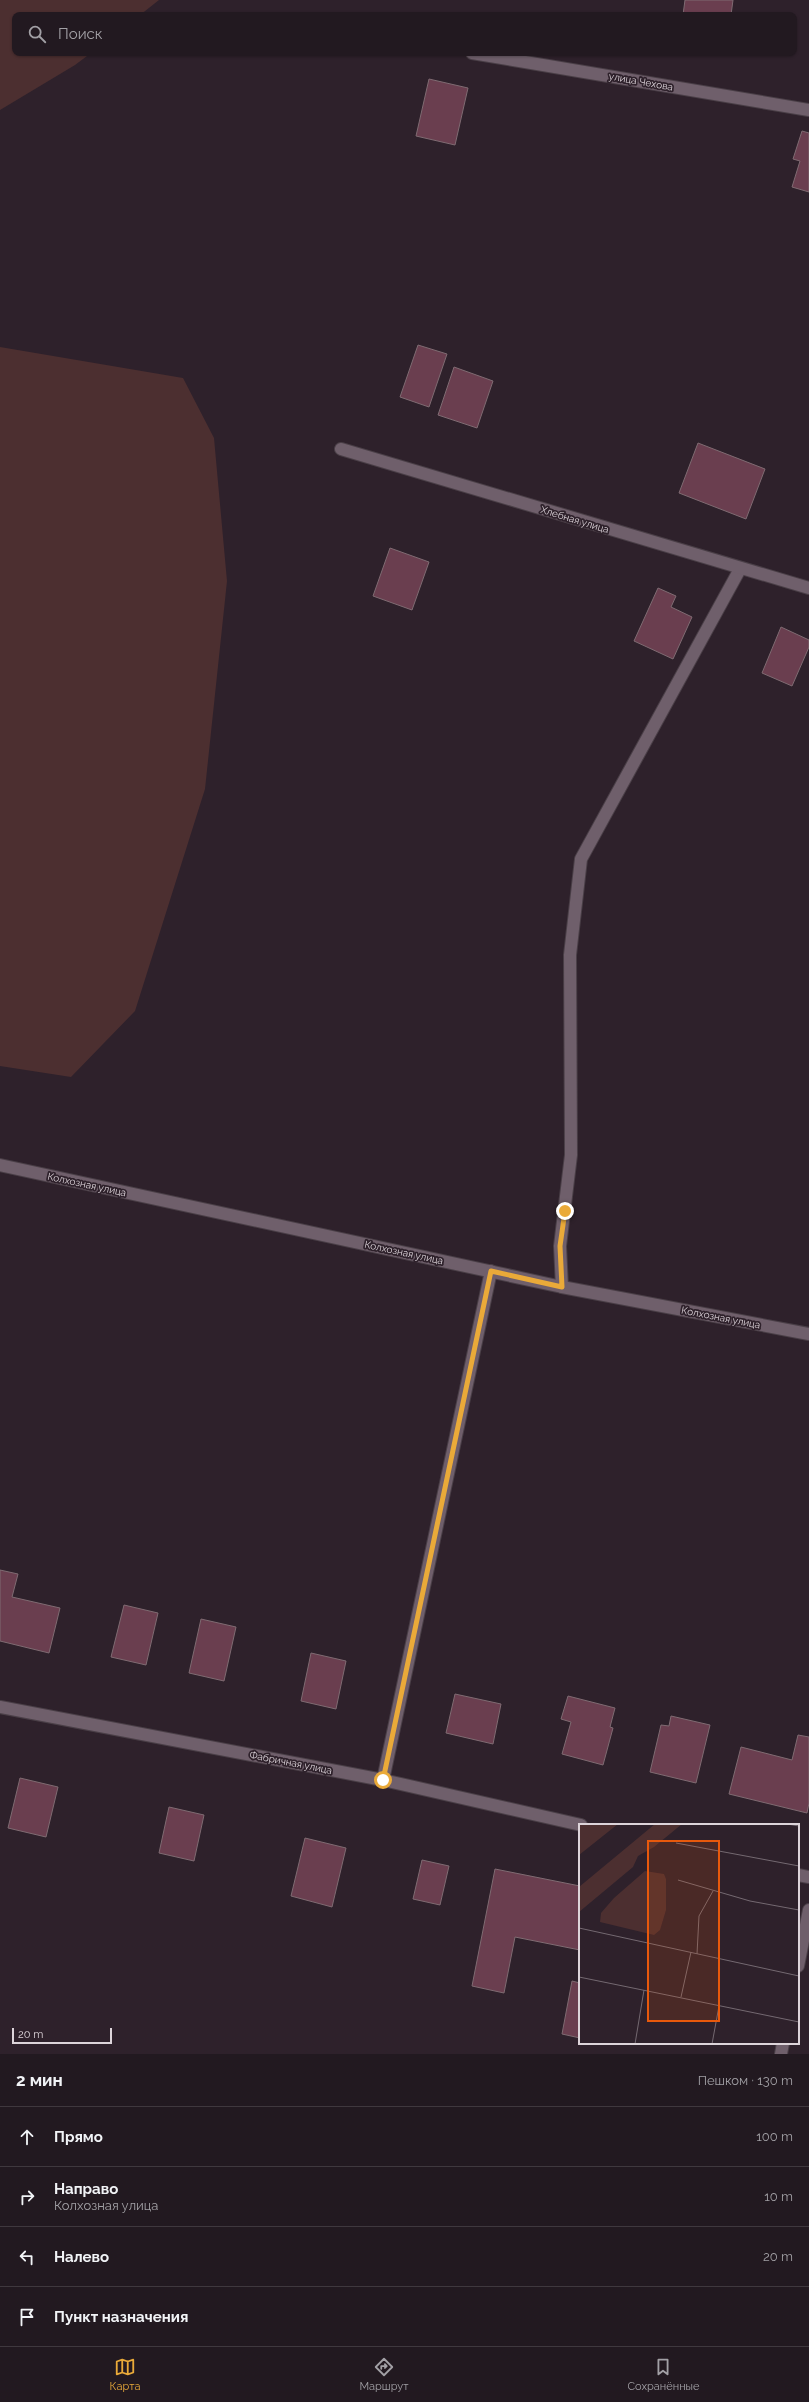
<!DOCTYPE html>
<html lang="ru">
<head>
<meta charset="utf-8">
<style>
	body { margin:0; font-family:Raleway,sans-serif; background:#2e262d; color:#f1f3f6 }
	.scale { position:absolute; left:12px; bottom:10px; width:100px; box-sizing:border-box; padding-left:4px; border:2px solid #ddd4da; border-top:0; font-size:11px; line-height:14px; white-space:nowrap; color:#ddd4da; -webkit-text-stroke:3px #2e212b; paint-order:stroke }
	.stop { position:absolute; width:12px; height:12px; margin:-9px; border:3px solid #eaaa39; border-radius:50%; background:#fff }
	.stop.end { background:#eaaa39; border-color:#fff; box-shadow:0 1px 4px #0008 }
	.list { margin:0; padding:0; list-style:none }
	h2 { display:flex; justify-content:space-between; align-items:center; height:52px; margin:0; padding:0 16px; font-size:17px }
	h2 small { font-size:13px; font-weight:400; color:#a2a0a5 }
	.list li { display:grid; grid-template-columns:26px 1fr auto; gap:12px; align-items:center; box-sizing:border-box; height:60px; padding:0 16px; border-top:1px solid #3f383e }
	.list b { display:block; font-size:15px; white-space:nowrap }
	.list p { margin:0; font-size:13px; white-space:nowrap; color:#a2a0a5 }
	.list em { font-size:13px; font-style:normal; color:#a2a0a5 }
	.icon { flex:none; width:22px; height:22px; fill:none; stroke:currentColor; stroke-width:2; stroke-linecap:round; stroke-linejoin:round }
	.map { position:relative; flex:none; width:809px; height:2054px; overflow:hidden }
	.search { position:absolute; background:#221920; box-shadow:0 1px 3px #0004; left:12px; right:12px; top:12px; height:44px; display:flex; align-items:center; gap:10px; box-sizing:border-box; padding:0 14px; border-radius:8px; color:#a2a0a5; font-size:15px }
	.sheet { height:292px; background:#221920 }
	nav { display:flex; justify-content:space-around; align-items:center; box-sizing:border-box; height:56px; border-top:1px solid #3f383e; background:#221920; font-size:11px; color:#a2a0a5 }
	nav a { display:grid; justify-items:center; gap:2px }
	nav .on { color:#eaaa39 }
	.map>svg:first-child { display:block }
	.green { fill:#4c2f30 }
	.building { fill:#6a3e4f; stroke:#7f6b72 }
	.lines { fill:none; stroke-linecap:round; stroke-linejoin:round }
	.service-casing { stroke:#4a3f47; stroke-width:14 }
	.minor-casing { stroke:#4a3f47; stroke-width:14 }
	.tertiary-casing { stroke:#4a3f47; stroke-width:14 }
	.service { stroke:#6f5f6b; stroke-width:12 }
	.minor { stroke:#6f5f6b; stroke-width:12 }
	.tertiary { stroke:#6f5f6b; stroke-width:12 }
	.route { stroke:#eaaa39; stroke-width:5 }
	.labels { text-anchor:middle; stroke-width:3.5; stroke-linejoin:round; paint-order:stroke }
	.street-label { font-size:10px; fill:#ddd4da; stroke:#2e212b }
	.inset-road { fill:none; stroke:#746971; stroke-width:1 }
	.view { fill:#e8590c; fill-opacity:0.15; stroke:#e8590c; stroke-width:2 }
	.inset-edge { fill:none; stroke:#ddd4da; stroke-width:2 }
</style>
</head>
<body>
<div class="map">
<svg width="809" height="2054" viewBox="0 0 809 2054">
	<rect width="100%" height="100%" fill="#2e212b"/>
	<!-- green -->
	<path class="green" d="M0,0h159l-19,15h-125v38h76l-16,12 -75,45z
		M0,347l183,31 31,60 13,143 -22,208 -70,222 -64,66 -71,-11z"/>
	<!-- building -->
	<path class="building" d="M685,0h48l-2,15h-48z
		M429,79l39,9 -13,57 -39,-9z
		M802,131l7,2v59l-17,-5 8,-26 -7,-2z
		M418,345l29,9 -18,53 -29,-10z
		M454,367l39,14 -16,47 -39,-13z
		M698,443l67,26 -19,50 -67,-26z
		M390,548l39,14 -17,48 -39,-14z
		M658,588l18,8 -5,11 21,10 -19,42 -39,-18z
		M781,627l28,13v7l-17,39 -30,-13z
		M0,1570l18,4 -6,23 48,11 -11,45 -49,-12z
		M124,1605l34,8 -12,52 -35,-8z
		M201,1619l35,8 -12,54 -35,-8z
		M311,1653l35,8 -10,48 -35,-8z
		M455,1694l46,10 -8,40 -47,-11z
		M568,1696l47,12 -5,19 3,1 -10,37 -41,-11 9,-32 -10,-3z
		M671,1716l39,9 -14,58 -46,-11 11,-47 8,1z
		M798,1735l11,2v66l-2,10 -78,-19 12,-47 51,13z
		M20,1778l38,9 -12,50 -38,-9z
		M169,1807l35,8 -10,46 -35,-8z
		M305,1838l41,10 -14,59 -41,-11z
		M422,1860l27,6 -9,39 -27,-6z
		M495,1869l85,17v64l-65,-13 -11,56 -32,-7z
		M572,1981l8,2v55l-18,-4z"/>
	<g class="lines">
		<defs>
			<path id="service" d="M562,1287l-2,-41 11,-91 -1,-200 11,-96 159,-290"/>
			<path id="minor" d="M472,53l337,57
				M341,449l468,139
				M0,1707l383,73 198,45
				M383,1780l108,-509
				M798,1875l11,2
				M798,1966l11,-56
				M781,2054l2,-11"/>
			<path id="tertiary" d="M0,1165l562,122 247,47"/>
		</defs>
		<!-- service casing -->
		<use href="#service" class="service-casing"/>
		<!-- minor casing -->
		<use href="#minor" class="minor-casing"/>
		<!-- tertiary casing -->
		<use href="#tertiary" class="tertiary-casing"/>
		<!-- service -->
		<use href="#service" class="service"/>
		<!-- minor -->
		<use href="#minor" class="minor"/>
		<!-- tertiary -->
		<use href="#tertiary" class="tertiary"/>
	</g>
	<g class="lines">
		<!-- route -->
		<path class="route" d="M383,1780l108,-509 71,16 -2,-41 5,-35"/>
	</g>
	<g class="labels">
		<!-- street labels -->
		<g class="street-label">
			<text transform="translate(641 81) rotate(10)" y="4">улица Чехова</text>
			<text transform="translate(575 519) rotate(17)" y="4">Хлебная улица</text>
			<text transform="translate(87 1184) rotate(12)" y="4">Колхозная улица</text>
			<text transform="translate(404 1252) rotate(12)" y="4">Колхозная улица</text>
			<text transform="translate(721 1317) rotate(11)" y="4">Колхозная улица</text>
			<text transform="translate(291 1762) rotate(11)" y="4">Фабричная улица</text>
		</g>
	</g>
	<!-- overview -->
	<g transform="translate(579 1824)">
		<rect width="220" height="220" fill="#2e212b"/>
		<path d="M0,0h39l-39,31zM76,0h27l-28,23 -16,9 -5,11 -54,45v-25zM66,47l19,3 2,5v31l-6,20 -6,5 -54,-13 1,-9 13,-15z" fill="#4c2f30"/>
		<path class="inset-road" d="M208,0l12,2M97,19l123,23M99,56l72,21 49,9M0,104l220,48M118,130l2,-38 14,-25M0,153l220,45M102,173l10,-45M56,220l9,-54M133,220l7,-38"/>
		<path class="view" d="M69,17h71v180h-71z"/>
		<rect width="220" height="220" class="inset-edge"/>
	</g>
</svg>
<div class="scale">20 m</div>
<div class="stop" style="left:383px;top:1780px"></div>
<div class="stop end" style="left:565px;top:1211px"></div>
<div class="search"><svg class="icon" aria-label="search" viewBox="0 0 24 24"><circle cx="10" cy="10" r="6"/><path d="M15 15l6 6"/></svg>Поиск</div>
</div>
<section class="sheet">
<h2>2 мин<small>Пешком · 130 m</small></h2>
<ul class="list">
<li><svg class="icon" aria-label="ahead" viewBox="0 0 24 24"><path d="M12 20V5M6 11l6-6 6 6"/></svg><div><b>Прямо</b></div><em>100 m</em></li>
<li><svg class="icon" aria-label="right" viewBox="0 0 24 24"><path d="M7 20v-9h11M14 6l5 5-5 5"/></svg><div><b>Направо</b><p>Колхозная улица</p></div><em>10 m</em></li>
<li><svg class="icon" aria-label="left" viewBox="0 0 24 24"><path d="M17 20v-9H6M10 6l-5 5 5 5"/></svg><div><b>Налево</b></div><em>20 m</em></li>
<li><svg class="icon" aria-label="arrive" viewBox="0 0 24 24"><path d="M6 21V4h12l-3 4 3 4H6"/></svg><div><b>Пункт назначения</b></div></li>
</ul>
</section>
<nav>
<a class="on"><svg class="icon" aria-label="map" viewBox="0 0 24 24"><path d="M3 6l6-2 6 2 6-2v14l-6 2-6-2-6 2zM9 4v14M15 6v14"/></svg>Карта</a>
<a><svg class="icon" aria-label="directions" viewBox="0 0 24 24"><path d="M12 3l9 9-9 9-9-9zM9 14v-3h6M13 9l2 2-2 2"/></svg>Маршрут</a>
<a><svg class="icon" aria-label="saved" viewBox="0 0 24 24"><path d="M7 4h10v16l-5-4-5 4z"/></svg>Сохранённые</a>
</nav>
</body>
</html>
